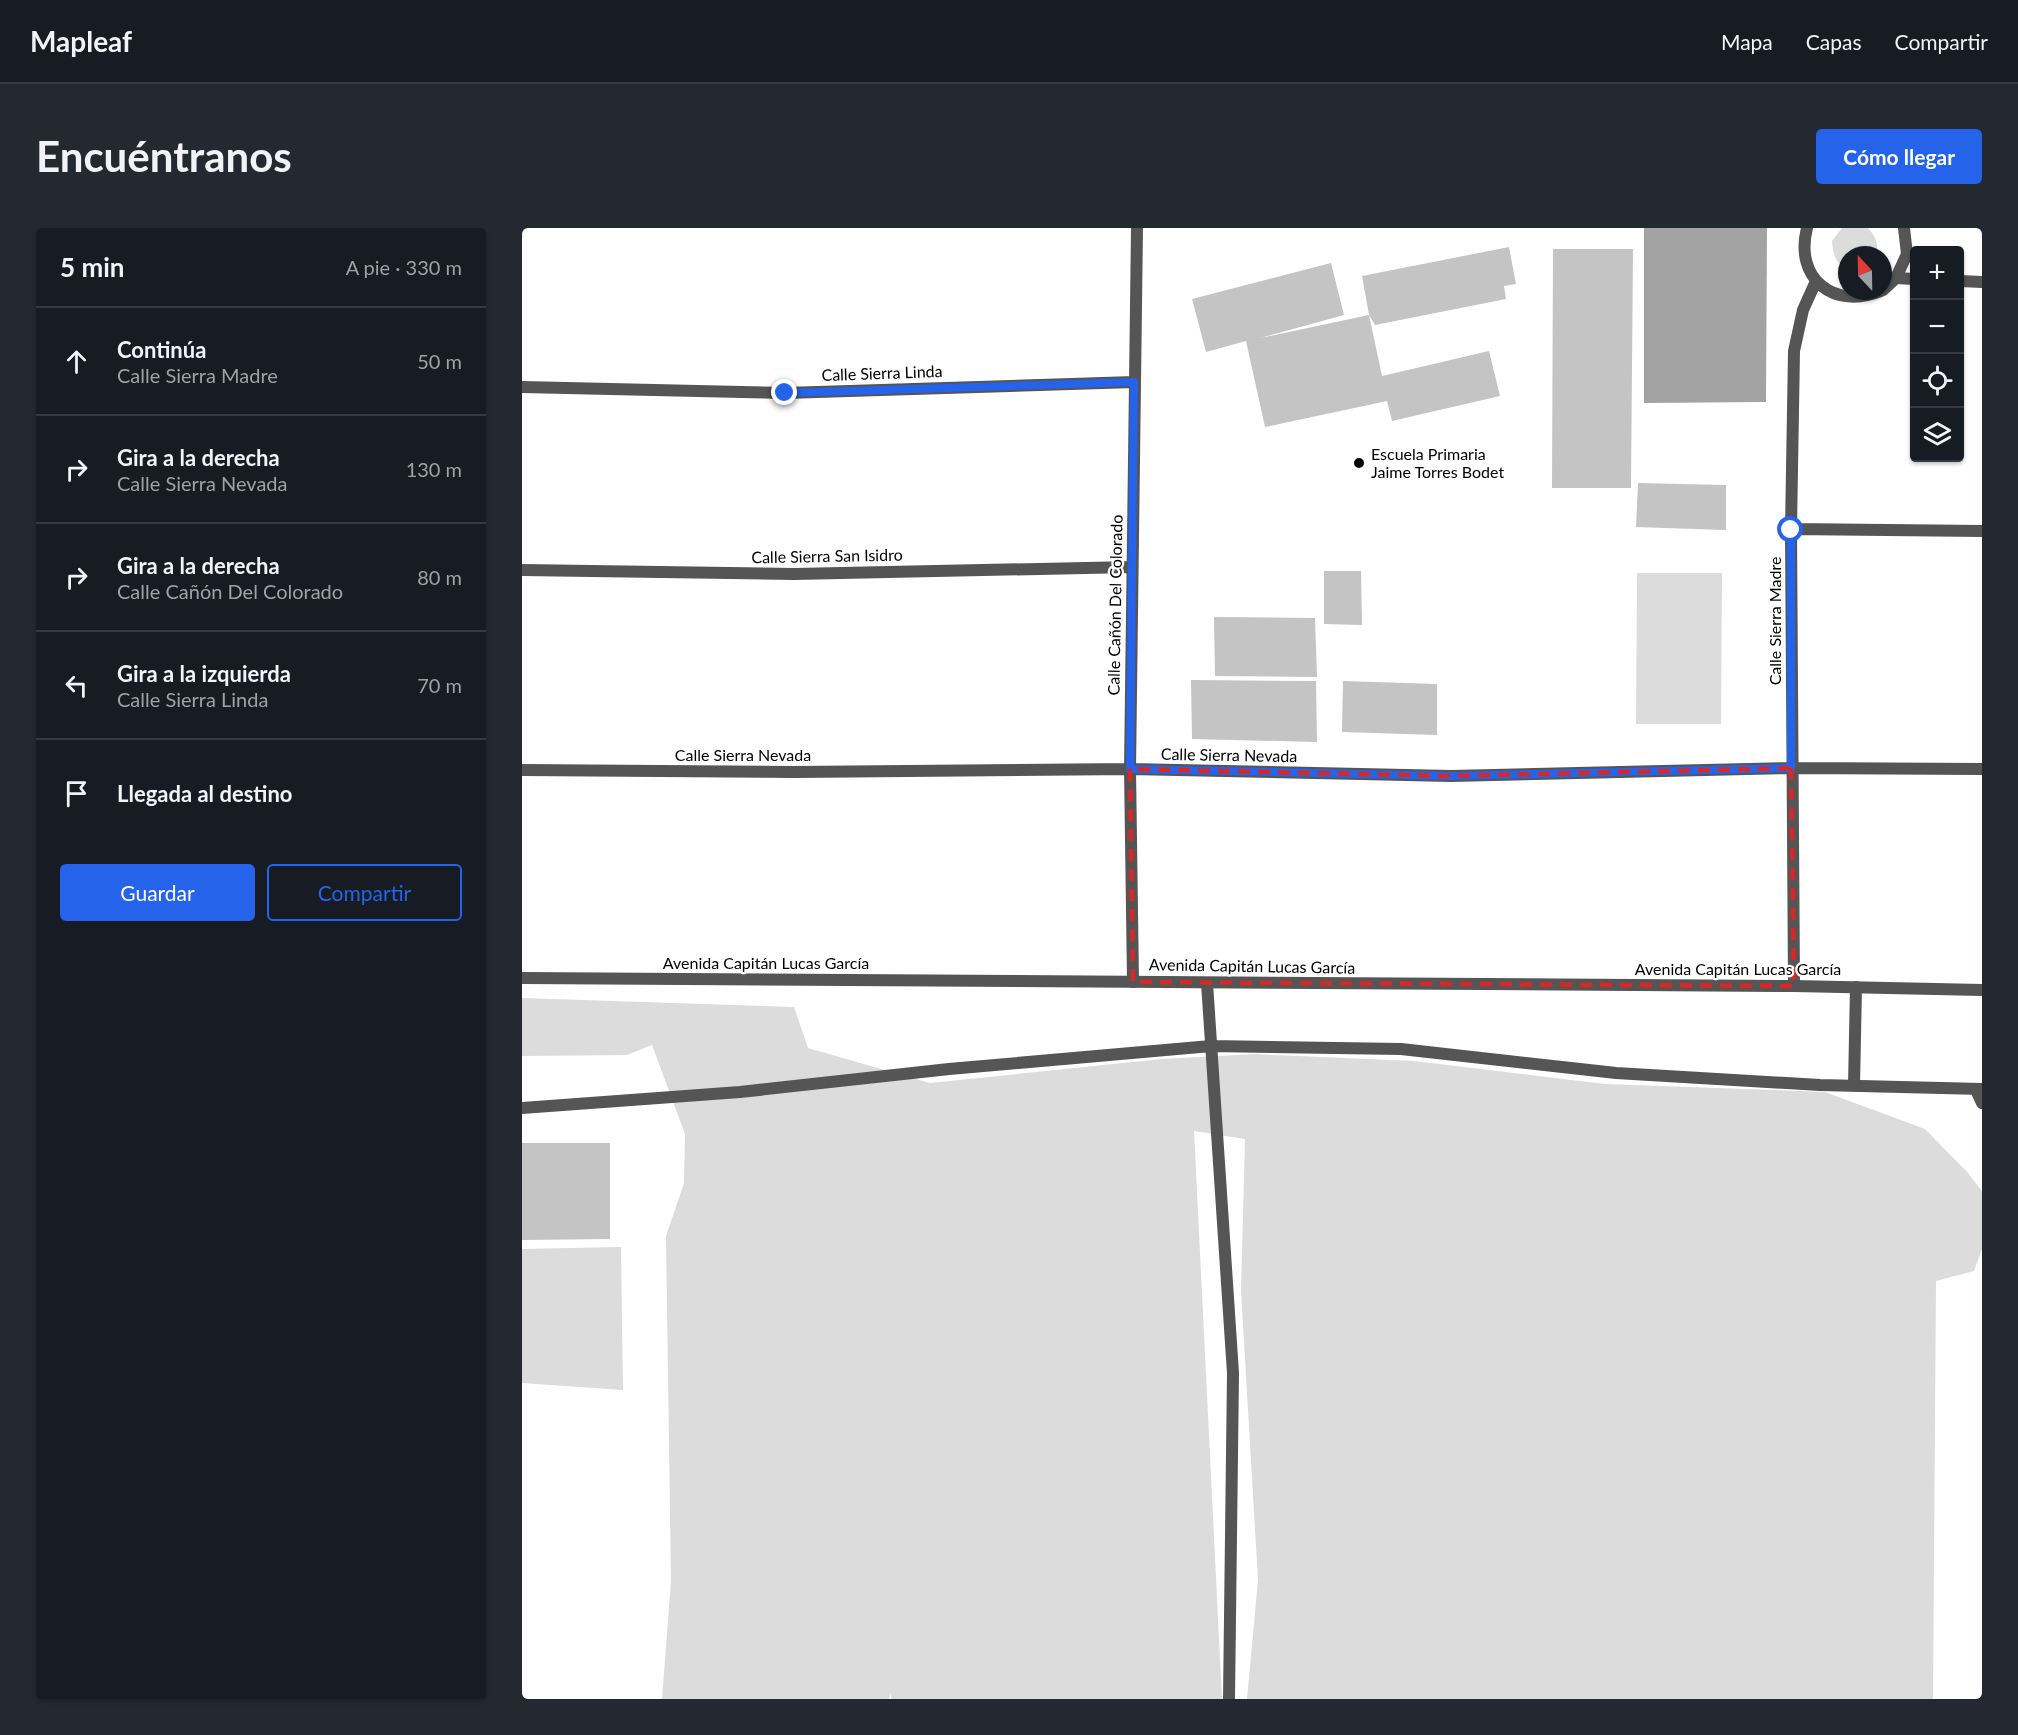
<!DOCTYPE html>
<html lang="es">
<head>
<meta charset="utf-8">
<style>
	body { margin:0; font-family:Lato,sans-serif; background:#242831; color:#f1f3f6 }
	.controls { position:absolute; right:18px; top:18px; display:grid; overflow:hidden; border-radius:6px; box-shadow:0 2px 4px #0004 }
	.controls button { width:54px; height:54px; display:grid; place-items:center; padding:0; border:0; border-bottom:2px solid #363941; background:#171b24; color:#f1f3f6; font:30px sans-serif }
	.compass { position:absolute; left:1316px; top:18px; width:54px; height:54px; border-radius:50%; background:#171b24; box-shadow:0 2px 4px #0004; rotate:338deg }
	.stop { position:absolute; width:18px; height:18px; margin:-14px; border:4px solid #2563eb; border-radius:50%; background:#fff }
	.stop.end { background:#2563eb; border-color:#fff; box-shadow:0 2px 6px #0008 }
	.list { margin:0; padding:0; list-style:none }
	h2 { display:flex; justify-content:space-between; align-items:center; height:78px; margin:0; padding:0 24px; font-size:26px }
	h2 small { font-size:20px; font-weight:400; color:#9ea1a6 }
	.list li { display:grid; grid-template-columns:39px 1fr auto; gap:18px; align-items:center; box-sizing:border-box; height:108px; padding:0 24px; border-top:2px solid #363941 }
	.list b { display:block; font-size:22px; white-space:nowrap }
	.list p { margin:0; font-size:20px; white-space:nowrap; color:#9ea1a6 }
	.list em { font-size:20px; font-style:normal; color:#9ea1a6 }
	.actions { display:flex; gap:12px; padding:18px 24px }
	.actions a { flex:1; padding:14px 0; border:2px solid #2563eb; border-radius:6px; text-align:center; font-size:21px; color:#2563eb }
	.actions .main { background:#2563eb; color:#fff }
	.icon { flex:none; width:33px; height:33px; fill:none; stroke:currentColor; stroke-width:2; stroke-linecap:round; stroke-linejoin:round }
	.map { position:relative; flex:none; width:1460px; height:1471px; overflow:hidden; border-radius:6px }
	header { display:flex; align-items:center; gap:36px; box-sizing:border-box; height:84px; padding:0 30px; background:#171b24; border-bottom:2px solid #363941 }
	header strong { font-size:28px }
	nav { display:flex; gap:33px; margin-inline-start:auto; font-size:21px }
	.intro { display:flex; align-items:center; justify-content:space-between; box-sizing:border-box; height:144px; padding:0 36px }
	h1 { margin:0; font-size:42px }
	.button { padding:15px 27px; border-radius:6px; background:#2563eb; color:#fff; font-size:21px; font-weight:700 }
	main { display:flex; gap:36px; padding:0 36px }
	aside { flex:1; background:#171b24; border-radius:6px; box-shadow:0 2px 4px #0004 }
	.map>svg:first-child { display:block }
	.green { fill:#dcdcdc }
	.water { fill:#a3a3a3 }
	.building { fill:#c4c4c4 }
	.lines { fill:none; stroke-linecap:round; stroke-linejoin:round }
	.minor { stroke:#555; stroke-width:12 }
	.tertiary { stroke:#555; stroke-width:12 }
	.route { stroke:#2563eb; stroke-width:8 }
	.marked { fill:none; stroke:#d62828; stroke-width:4.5; stroke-dasharray:12 8; stroke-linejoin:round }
	.poi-dot { fill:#000; stroke:#fff; stroke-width:2 }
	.labels { text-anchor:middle; stroke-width:4.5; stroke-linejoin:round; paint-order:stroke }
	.street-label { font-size:16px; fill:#000; stroke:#fff }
	.poi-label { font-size:16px; fill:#000; stroke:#fff; text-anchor:start }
</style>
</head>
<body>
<header>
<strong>Mapleaf</strong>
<nav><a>Mapa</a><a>Capas</a><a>Compartir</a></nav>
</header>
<div class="intro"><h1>Encuéntranos</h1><a class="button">Cómo llegar</a></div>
<main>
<aside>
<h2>5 min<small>A pie · 330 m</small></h2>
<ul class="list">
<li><svg class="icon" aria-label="ahead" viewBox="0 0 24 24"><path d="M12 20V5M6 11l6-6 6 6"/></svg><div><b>Continúa</b><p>Calle Sierra Madre</p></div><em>50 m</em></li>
<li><svg class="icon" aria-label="right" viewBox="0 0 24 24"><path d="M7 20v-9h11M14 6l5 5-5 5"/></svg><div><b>Gira a la derecha</b><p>Calle Sierra Nevada</p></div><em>130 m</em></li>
<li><svg class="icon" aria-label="right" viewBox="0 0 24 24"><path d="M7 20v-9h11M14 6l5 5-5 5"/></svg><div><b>Gira a la derecha</b><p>Calle Cañón Del Colorado</p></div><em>80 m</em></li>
<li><svg class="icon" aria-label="left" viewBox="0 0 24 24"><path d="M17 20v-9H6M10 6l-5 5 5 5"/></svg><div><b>Gira a la izquierda</b><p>Calle Sierra Linda</p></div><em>70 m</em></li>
<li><svg class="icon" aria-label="arrive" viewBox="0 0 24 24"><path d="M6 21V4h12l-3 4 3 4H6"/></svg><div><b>Llegada al destino</b></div></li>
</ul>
<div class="actions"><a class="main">Guardar</a><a>Compartir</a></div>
</aside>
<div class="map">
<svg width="1460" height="1471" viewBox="0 0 1460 1471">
	<rect width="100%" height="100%" fill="#fff"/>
	<!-- green -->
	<path class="green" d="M1320,0h26c7,8 12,16 7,27h-28v12c-13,-3 -14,-15 -15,-26z
		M1115,345h85l-1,151h-85z
		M0,770l272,9 14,41 122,35 232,-24 93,-5 159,7 191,23 220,8 100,37 43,44 14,18v58l-8,22 -38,10 -3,418h-686l11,-119 -17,-289 4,-152 -51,-8 28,568h-331v-6l-2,6h-227l9,-118 -5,-345 18,-53 1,-49 -33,-89 -25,10 -105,1z
		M99,1019l2,143 -101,-7v-134z"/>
	<!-- water -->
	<path class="water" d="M1122,0h123l-1,174 -122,1z"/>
	<!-- building -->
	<path class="building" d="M987,19l7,37 -12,2 2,13 -131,26 -6,-10 13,61 107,-25 11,45 -108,25 -5,-20 -122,26 -19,-86 -40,11 -14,-53 139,-36 13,52 -84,23 109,-23 -7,-39z
		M1031,21h80l-2,239h-79z
		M1116,255l88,2v45l-90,-3z
		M802,343h37l1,54 -38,-1z
		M692,389l101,1 2,59 -102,-1z
		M669,452l125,1 1,61 -125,-3z
		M821,453l94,3v51l-95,-3z
		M0,915h88v96l-88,1z"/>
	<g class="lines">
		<!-- minor -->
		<path class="minor" d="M1285,0c-13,51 27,82 74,63
			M1374,50l18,1
			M1438,53l22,1
			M1361,62l13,-12 11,-24 -3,-26
			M0,159l263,6 349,-11
			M1269,301l191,2
			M0,342l272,4 338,-7
			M0,542l273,2 335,-3 321,7 340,-8 191,1
			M611,754l-3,-213 7,-541
			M685,755l26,390 -4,326
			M1272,758l-3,-457 3,-178 9,-41 13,-29
			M1332,858l2,-99
			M1454,862l6,13
			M0,880l218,-16 209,-23 262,-23 190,3 215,24 204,12 162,4"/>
		<!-- tertiary -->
		<path class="tertiary" d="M0,750l1272,8 188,4"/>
	</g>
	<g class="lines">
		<!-- route -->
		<path class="route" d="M263,165l349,-11 -4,387 321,7 340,-8v-238"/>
	</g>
	<!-- marked area -->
	<path class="marked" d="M1269,540l3,218 -661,-4 -3,-213 321,7z"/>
	<!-- markers -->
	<circle class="poi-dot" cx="837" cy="235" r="6"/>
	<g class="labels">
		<!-- street labels -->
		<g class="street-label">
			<text transform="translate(360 145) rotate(-2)" y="6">Calle Sierra Linda</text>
			<text transform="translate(305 328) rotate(-1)" y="6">Calle Sierra San Isidro</text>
			<text transform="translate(593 377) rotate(-89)" y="6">Calle Cañón Del Colorado</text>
			<text transform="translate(1253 393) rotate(-90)" y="6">Calle Sierra Madre</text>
			<text x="221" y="533">Calle Sierra Nevada</text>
			<text transform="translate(707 527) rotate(1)" y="6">Calle Sierra Nevada</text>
			<text x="244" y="741">Avenida Capitán Lucas García</text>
			<text transform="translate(730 738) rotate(1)" y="6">Avenida Capitán Lucas García</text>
			<text x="1216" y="747">Avenida Capitán Lucas García</text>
		</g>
		<!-- poi labels -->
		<g class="poi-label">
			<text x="849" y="232">Escuela Primaria<tspan x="849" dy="18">Jaime Torres Bodet</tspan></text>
		</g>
	</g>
</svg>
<div class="controls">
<button>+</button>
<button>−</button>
<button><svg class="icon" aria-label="locate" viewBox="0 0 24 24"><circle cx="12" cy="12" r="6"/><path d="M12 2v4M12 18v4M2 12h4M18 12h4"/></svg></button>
<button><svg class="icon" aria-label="layers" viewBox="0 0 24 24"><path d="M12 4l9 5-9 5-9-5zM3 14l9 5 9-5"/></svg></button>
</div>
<svg class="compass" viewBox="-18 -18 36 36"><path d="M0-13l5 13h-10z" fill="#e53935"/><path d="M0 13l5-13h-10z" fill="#9ea1a6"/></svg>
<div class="stop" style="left:1269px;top:302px"></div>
<div class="stop end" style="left:263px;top:165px"></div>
</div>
</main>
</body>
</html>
